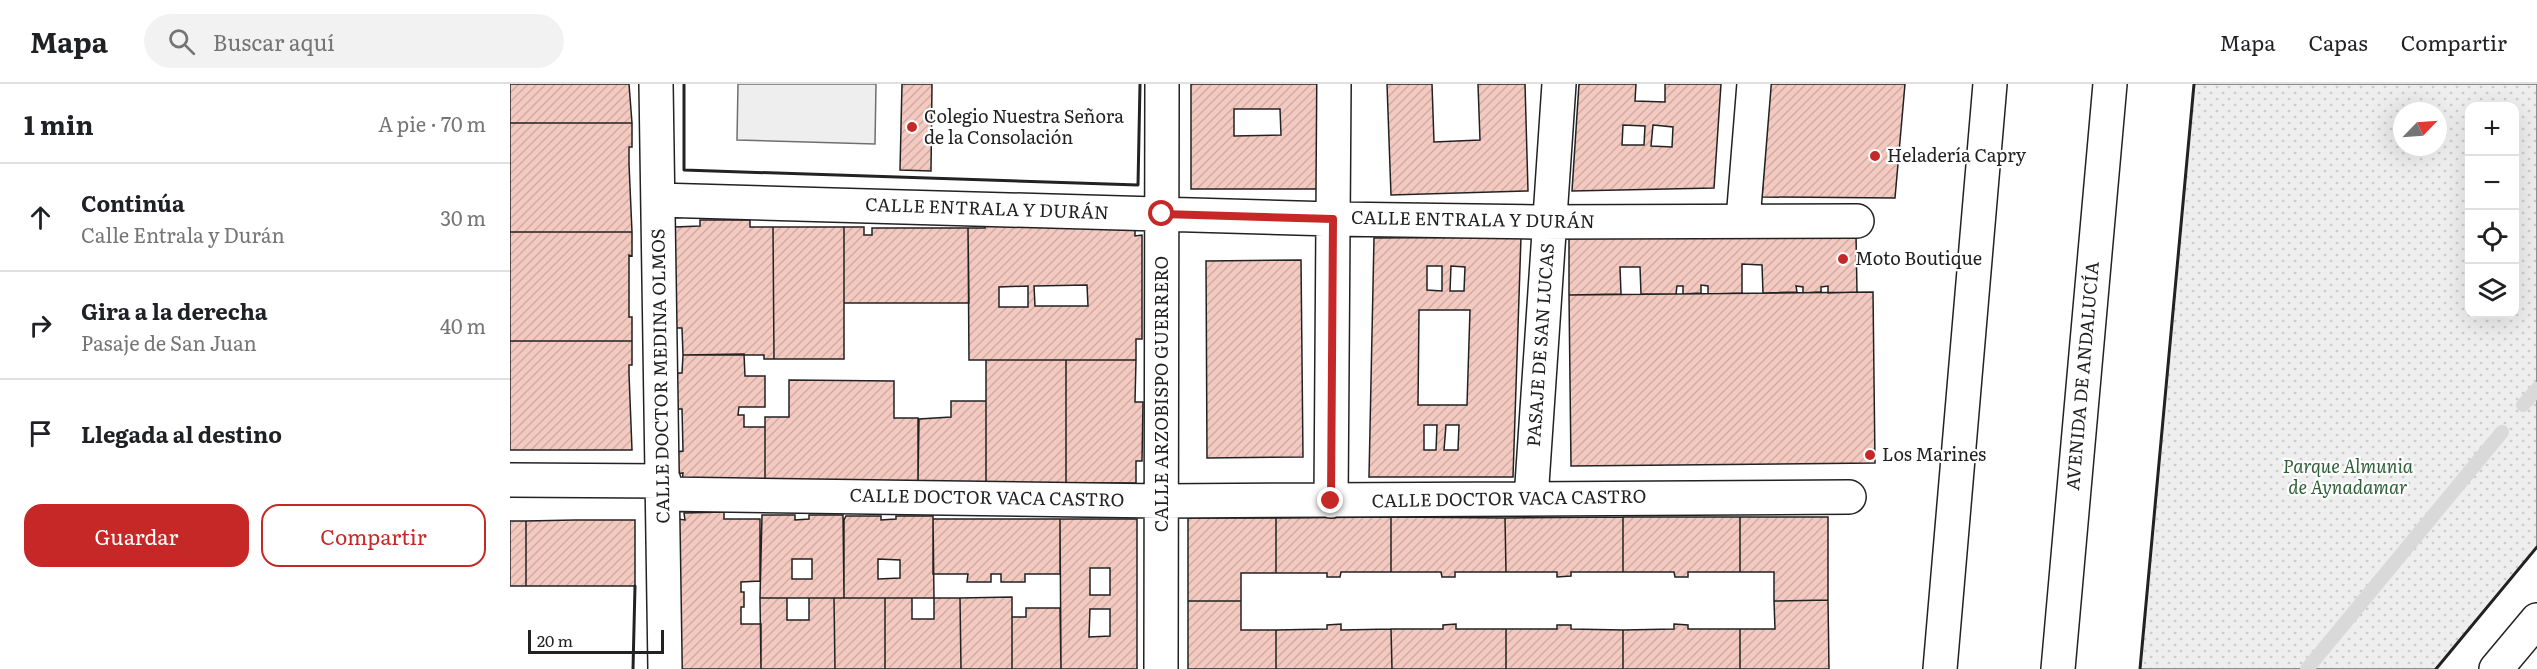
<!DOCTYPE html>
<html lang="es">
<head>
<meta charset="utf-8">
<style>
	body { margin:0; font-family:Literata,serif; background:#f2f2f2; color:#202124 }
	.controls { position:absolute; right:18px; top:18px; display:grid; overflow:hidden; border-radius:12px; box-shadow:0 6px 24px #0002 }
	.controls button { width:54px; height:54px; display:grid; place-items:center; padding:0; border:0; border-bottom:2px solid #e0e0e0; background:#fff; color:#202124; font:30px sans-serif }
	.compass { position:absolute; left:1883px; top:18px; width:54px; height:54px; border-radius:50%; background:#fff; box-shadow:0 6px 24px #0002; rotate:65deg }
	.scale { position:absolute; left:18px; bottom:15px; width:136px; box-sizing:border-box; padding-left:6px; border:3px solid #222; border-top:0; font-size:16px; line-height:21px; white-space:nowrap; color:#222; -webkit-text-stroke:4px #fff; paint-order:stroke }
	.stop { position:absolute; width:18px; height:18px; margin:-14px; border:4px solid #c62828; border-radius:50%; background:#fff }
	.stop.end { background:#c62828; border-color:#fff; box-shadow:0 2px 6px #0008 }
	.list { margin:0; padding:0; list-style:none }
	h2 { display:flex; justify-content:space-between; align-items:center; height:78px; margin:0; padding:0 24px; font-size:26px }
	h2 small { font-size:20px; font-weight:400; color:#757577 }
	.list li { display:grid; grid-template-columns:39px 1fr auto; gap:18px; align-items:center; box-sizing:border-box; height:108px; padding:0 24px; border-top:2px solid #e0e0e0 }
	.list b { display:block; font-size:22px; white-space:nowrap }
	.list p { margin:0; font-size:20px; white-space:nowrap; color:#757577 }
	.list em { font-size:20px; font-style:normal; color:#757577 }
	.actions { display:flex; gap:12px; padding:18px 24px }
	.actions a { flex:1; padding:14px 0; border:2px solid #c62828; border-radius:18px; text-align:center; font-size:21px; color:#c62828 }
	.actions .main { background:#c62828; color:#fff }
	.icon { flex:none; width:33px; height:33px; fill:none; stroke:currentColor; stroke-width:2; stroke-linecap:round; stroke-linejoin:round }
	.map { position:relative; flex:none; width:2027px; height:585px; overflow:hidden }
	header { display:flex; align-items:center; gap:36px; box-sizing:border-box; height:84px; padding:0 30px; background:#fff; border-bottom:2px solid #e0e0e0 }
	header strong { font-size:28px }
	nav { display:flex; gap:33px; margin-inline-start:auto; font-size:21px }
	.search { width:420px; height:54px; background:#f2f2f2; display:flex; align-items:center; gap:15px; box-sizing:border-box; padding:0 21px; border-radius:33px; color:#757577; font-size:22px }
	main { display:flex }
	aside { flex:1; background:#fff }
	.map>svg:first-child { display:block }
	.park { fill:url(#park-dots); stroke:#6f6f6f; stroke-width:1.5; fill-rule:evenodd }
	.garden { fill:#eee; stroke:#6f6f6f; stroke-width:1.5 }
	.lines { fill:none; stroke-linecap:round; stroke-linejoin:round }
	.stream { stroke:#d9d9d9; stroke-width:14 }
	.building { fill:url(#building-hatch); stroke:#222; stroke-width:1.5; fill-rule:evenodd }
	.minor-casing { stroke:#222; stroke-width:36 }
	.major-casing { stroke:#222; stroke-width:36 }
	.minor { stroke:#fff; stroke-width:33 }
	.major { stroke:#fff; stroke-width:33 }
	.wall { stroke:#222; stroke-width:3 }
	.route { stroke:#c62828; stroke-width:8 }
	.poi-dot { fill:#c62828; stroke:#fff; stroke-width:2 }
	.labels { text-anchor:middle; stroke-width:4.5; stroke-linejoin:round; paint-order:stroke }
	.poi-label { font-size:18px; fill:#222; stroke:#fff; text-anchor:start }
	.street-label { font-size:18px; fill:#222; stroke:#fff }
	.park-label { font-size:18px; font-style:italic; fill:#2f5e38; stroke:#fff }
</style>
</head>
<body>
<header>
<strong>Mapa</strong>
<div class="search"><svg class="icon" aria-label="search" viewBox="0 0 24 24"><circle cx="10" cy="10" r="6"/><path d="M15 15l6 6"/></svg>Buscar aquí</div>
<nav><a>Mapa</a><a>Capas</a><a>Compartir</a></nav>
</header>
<main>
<aside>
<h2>1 min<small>A pie · 70 m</small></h2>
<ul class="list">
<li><svg class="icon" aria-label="ahead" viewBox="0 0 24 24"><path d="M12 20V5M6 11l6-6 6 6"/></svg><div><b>Continúa</b><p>Calle Entrala y Durán</p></div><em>30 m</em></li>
<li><svg class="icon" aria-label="right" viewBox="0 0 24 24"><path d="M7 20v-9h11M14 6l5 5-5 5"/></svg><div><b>Gira a la derecha</b><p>Pasaje de San Juan</p></div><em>40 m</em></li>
<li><svg class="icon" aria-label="arrive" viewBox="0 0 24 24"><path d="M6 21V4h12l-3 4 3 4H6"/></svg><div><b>Llegada al destino</b></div></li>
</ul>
<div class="actions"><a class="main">Guardar</a><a>Compartir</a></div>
</aside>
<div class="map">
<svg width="2027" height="585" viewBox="0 0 2027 585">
	<defs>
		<pattern id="park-dots" width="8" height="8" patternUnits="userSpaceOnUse" patternTransform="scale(1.5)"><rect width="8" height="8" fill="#eee"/><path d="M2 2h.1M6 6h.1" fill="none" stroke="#ccc" stroke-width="1.8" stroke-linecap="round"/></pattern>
		<pattern id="building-hatch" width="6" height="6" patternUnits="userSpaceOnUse" patternTransform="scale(1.5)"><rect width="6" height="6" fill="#f3c9c0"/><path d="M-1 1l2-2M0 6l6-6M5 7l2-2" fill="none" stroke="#d0aca5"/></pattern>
	</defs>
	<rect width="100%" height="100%" fill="#fff"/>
	<!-- park -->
	<path class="park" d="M1684,0h343v463l-101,122h-296zM1960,22h44v208h-44zM1892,27h36v36h-36z"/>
	<!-- garden -->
	<path class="garden" d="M228,0h138l-1,60 -138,-4z"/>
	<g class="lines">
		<!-- stream -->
		<path class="stream" d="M2013,321l14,-16
			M1797,585l195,-237"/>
	</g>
	<!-- building -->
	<path class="building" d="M0,0h119l3,39h-122z
		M392,0h30l-1,87 -31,-1z
		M681,0h135v105h-135zM724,25h46l1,26 -47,1z
		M877,0h45l2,58 46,-2 -2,-56h47l3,107 -137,4z
		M1069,0h57l-1,17 30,1v-18h56l-7,104 -142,3zM1113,41l22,1 -1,19h-22zM1143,41l20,2 -1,20 -21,-1z
		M1260,0h135l-10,114 -133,-1z
		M0,39h122v24h-3v17l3,68h-122z
		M190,136h50v7h23l1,132h-10v-4h-81l-1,-27h-7v-101l25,-1z
		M475,138l150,6v8l7,-1v104h-6v21h-167l-1,-132h17zM577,201l1,21h-53l-1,-20zM518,202v21h-29v-20z
		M263,143h71v132h-70z
		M334,143h20v8h8v-7h96l1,75h-125z
		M0,148h122v24l-3,-1v62h3v24h-122z
		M1346,150l1,58 -29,1v-7l-7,1v5l-18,1v-6l-7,-1 1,6 -34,1 -1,-28 -20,-1v29l-34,1v-8l-7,-1v8l-18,1v-8h-6l-1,8h-35l-1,-27h-20l1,27 -52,1v-59z
		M1011,153l-8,240h-144l5,-239zM917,182h15v25l-15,-1zM941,182l14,1 -1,24h-14zM909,226h51l-3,95h-49zM914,341h13l-1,25h-12zM936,341h13l-1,25h-14z
		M791,176l2,197 -96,1 -1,-197z
		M1363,208l2,171 -304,3 -2,-171z
		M0,257h122v24h-3v9l3,76h-122z
		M234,270l1,22h20v31h-26l-1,8h6v12h21v56h-83l1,-10 -7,1v-22l7,-1 -1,-42h-6l-1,-36h7l1,-18z
		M476,276h80v123h-80z
		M556,276h70l-1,42h8l-1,59h-6v22h-70z
		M279,296l105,1v37h24v65h-153v-66h24z
		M441,317h35v82h-68l1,-64 32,-2z
		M214,428v7h36v62l-19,1v10h3v15h-3v17h20v45h-83l-1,-150 8,1 -1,-7z
		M252,431h33v5l14,-1v-4h34l1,83h-84zM282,475h20v20h-20z
		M336,432h35v4l15,-1v-3h37l1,82h-90v-78zM368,475l22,1v18l-22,1z
		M881,433l114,1 1,54h-51v5h-13l-1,-5h-50z
		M881,433v55h-50l-1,5h-13v-4h-51v-55z
		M1113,433v55h-52v4l-14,1v-5h-51l-1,-54z
		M1113,433h117v55h-52v5h-13l-1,-5h-51z
		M1230,433h88v83l-54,1v-29h-34z
		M678,434h88v55h-35v28h-53z
		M423,435h127v55h-35v8h-24v-8h-10v8h-24l1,-8h-35z
		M550,435h77v150h-76zM580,484h20v27h-20zM580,525h20v27l-21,1z
		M65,436h60v66h-109v-65z
		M0,437h16v65h-16z
		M502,513v72h-51l-1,-71z
		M250,514h27v22h22v-22h25l1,71h-74z
		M324,514h51v71h-50z
		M375,514h27v21h22v-21h26l1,71h-76z
		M1318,516l1,69h-89v-40h35l-1,-28z
		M678,517h53v29h35v39h-88z
		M516,524h34l1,61h-49v-52h14z
		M831,540v6l50,-1 1,40h-116v-39l51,-1v-4z
		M946,540v5h50v40h-114l-1,-40h52v-4z
		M1164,540l14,1v4h52v40h-117v-39l51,-1z
		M1047,541h14v4l52,1v39h-117v-40h51z"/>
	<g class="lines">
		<defs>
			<path id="minor" d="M146,0l9,585
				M148,116l675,19 203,3 321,-1
				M1233,136l11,-136
				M0,396l154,1
				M154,410l497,7 688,-4
				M1021,415l28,-415
				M821,417l3,-417
				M651,585l1,-585
				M1986,585l41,-49"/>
			<path id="major" d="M1430,585l50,-585
				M1548,585l52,-585"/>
		</defs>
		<!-- minor casing -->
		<use href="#minor" class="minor-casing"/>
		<!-- major casing -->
		<use href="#major" class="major-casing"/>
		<!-- minor -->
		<use href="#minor" class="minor"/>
		<!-- major -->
		<use href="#major" class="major"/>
		<!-- wall -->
		<path class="wall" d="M174,0v86l454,15 2,-101
			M123,585l2,-83
			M1630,585l54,-585
			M1926,585l101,-122"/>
	</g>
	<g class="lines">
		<!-- route -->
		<path class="route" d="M652,130l171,5 -2,282"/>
	</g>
	<!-- markers -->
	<g class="poi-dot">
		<circle cx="402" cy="43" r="6"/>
		<circle cx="1365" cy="72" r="6"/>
		<circle cx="1333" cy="175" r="6"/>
		<circle cx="1360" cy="371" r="6"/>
	</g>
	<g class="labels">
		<!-- poi labels -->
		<g class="poi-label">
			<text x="414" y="39">Colegio Nuestra Señora<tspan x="414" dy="21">de la Consolación</tspan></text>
			<text x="1377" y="78">Heladería Capry</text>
			<text x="1345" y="181">Moto Boutique</text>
			<text x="1372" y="377">Los Marines</text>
		</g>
		<!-- street labels -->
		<g class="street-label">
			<text transform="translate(477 125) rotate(2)" y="6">CALLE ENTRALA Y DURÁN</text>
			<text transform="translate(963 136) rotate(1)" y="6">CALLE ENTRALA Y DURÁN</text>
			<text transform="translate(1031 261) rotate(-86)" y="6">PASAJE DE SAN LUCAS</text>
			<text transform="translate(151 292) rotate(-91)" y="6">CALLE DOCTOR MEDINA OLMOS</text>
			<text transform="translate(1573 292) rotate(-85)" y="6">AVENIDA DE ANDALUCÍA</text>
			<text transform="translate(652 310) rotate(-90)" y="6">CALLE ARZOBISPO GUERRERO</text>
			<text transform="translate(477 414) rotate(1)" y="6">CALLE DOCTOR VACA CASTRO</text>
			<text transform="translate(999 415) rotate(-1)" y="6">CALLE DOCTOR VACA CASTRO</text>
		</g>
		<!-- park labels -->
		<g class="park-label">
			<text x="1838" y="389">Parque Almunia<tspan x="1838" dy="21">de Aynadamar</tspan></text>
		</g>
	</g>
</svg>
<div class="controls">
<button>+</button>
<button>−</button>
<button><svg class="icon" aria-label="locate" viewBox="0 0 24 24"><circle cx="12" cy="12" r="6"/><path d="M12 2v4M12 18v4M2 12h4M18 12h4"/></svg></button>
<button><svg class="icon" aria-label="layers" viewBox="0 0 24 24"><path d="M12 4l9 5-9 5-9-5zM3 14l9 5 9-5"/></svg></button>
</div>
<svg class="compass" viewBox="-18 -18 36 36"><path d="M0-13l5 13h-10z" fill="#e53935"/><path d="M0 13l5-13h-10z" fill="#757577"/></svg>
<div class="scale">20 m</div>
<div class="stop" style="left:652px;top:130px"></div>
<div class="stop end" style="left:821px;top:417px"></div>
</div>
</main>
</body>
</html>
